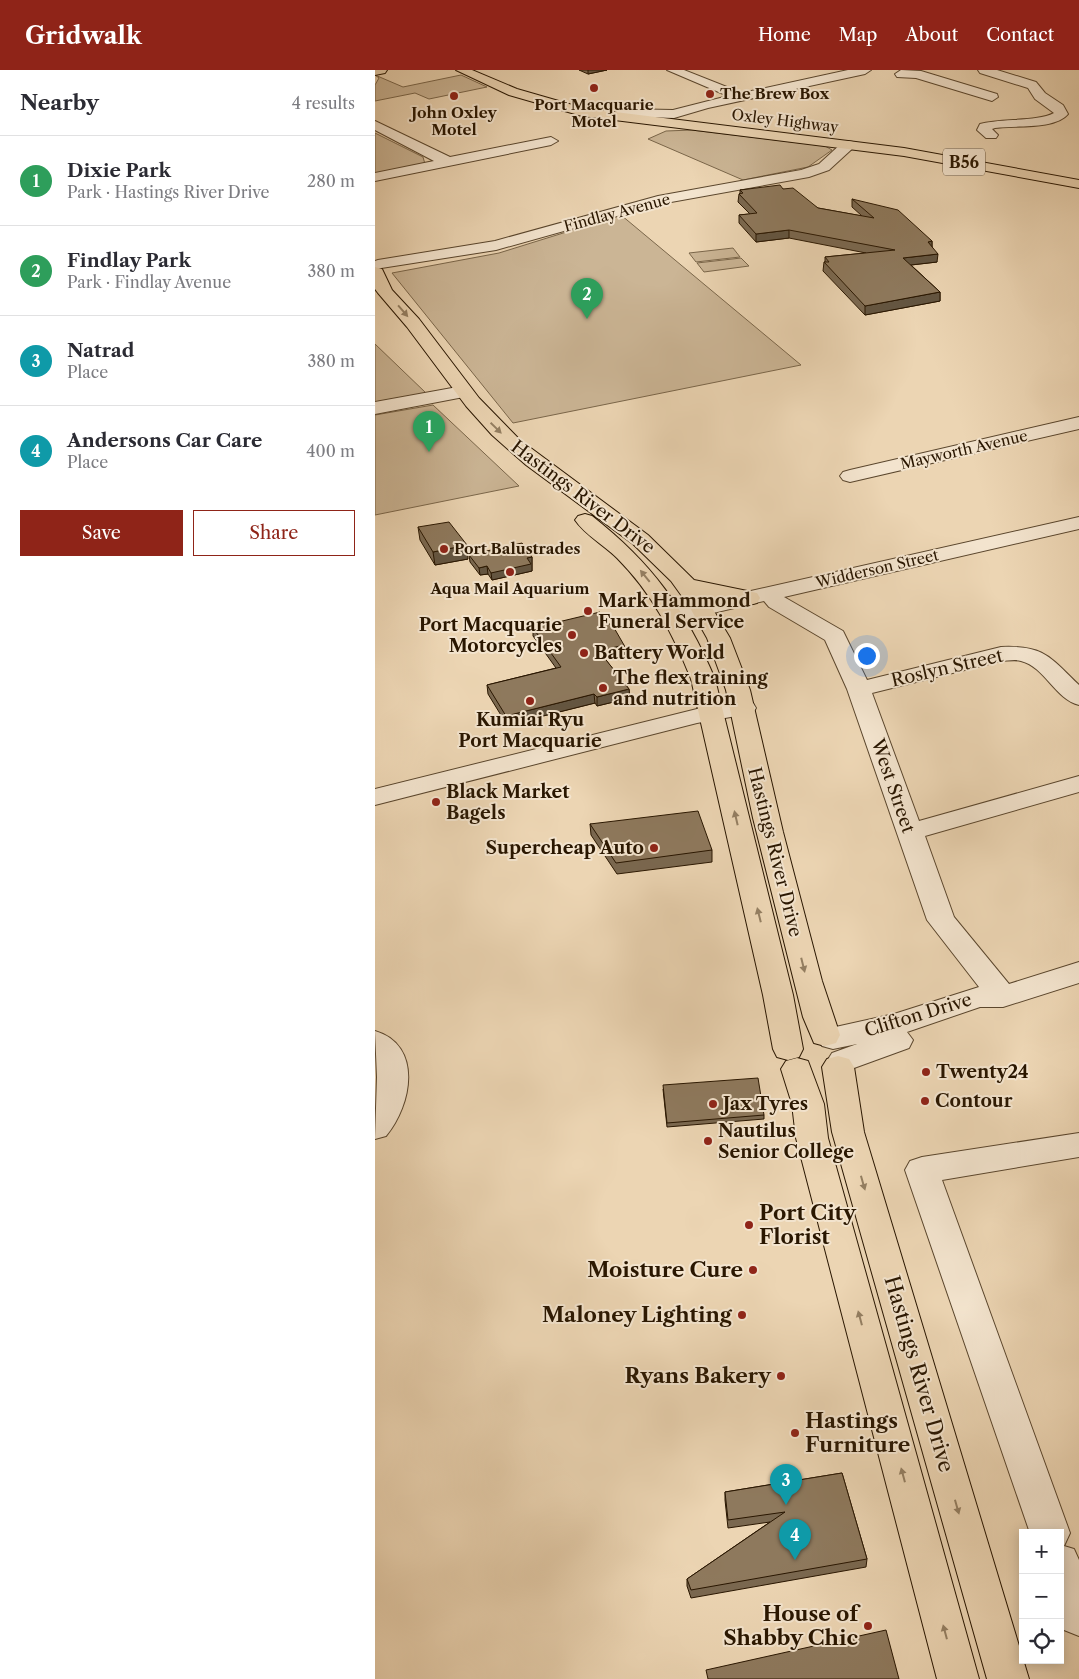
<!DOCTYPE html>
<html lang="en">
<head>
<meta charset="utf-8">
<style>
	body { margin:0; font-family:"Libre Caslon Text",serif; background:#f2f2f3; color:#2b2b33 }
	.controls { position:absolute; right:15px; bottom:15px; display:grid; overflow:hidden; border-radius:0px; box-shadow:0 2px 12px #0003 }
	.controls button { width:45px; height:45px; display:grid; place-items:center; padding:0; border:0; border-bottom:1px solid #e1e1e2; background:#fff; color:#2b2b33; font:25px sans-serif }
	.you { position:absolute; left:491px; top:585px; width:18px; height:18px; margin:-12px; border:4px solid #fff; border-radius:50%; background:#1a73e8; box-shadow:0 0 0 8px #1a73e833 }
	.badge { display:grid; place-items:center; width:32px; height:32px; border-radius:50%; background:#8f2418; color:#fff; font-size:16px; font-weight:700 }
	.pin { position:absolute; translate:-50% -41px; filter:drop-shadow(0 1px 2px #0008) }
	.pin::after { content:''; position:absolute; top:26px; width:18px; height:15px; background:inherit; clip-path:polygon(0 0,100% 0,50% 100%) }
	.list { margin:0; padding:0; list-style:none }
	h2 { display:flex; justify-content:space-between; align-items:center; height:65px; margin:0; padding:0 20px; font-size:21px }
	h2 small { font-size:16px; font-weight:400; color:#7c7c81 }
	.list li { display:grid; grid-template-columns:32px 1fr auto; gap:15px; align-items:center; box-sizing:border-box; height:90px; padding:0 20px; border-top:1px solid #e1e1e2 }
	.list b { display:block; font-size:19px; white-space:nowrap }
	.list p { margin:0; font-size:16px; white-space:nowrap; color:#7c7c81 }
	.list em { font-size:16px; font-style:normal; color:#7c7c81 }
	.actions { display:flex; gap:10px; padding:15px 20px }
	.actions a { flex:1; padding:11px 0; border:1px solid #8f2418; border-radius:0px; text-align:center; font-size:18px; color:#8f2418 }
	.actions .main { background:#8f2418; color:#fff }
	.icon { flex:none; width:28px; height:28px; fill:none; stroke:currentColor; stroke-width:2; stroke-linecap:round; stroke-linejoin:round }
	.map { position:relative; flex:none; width:704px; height:1609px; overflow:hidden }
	header { display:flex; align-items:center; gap:30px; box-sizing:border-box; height:70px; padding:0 25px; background:#8f2418; color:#fff }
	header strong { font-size:24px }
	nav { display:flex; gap:28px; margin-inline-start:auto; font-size:18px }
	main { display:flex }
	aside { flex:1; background:#fff }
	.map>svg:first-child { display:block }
	.green { fill:#cbb595; stroke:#7a664a }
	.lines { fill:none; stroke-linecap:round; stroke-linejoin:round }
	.minor-casing { stroke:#5a462d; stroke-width:2 }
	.major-casing { stroke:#291600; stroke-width:2 }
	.minor { fill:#f3e4ce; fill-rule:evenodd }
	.major { fill:#ecd5b3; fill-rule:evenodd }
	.wall { fill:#7a6850; stroke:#291600 }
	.shaded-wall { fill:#635541; stroke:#291600 }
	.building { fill:#8e795d; stroke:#291600 }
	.oneway { fill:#947f62 }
	.poi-dot { fill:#8f2418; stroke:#f3e4ce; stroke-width:2 }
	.labels { text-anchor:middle; stroke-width:4; stroke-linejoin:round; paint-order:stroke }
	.far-poi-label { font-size:15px; font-weight:bold; fill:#291600; stroke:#f3e4ce }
	.far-street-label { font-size:15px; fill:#291600; stroke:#f3e4ce }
	.shield { fill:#f3e4ce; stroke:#66543e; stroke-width:1 }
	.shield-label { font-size:16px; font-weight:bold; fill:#291600 }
	.street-label { font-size:18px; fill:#291600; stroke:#f3e4ce }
	.poi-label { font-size:18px; font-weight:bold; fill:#291600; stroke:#f3e4ce; text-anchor:start }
	.near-poi-label { font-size:21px; font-weight:bold; fill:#291600; stroke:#f3e4ce; text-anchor:end }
	.near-street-label { font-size:21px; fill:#291600; stroke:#f3e4ce }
</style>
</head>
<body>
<header>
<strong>Gridwalk</strong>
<nav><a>Home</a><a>Map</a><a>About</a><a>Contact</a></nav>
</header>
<main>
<aside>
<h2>Nearby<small>4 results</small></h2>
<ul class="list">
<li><span class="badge" style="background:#2e9e5b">1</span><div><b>Dixie Park</b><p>Park · Hastings River Drive</p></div><em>280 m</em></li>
<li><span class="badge" style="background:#2e9e5b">2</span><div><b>Findlay Park</b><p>Park · Findlay Avenue</p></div><em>380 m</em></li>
<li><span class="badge" style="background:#0f9aa8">3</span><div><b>Natrad</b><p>Place</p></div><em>380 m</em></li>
<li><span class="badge" style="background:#0f9aa8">4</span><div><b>Andersons Car Care</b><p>Place</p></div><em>400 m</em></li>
</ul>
<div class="actions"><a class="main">Save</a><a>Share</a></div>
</aside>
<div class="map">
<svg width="704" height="1609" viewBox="0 0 704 1609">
	<rect width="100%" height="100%" fill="#ecd5b3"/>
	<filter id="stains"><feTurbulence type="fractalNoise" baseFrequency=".004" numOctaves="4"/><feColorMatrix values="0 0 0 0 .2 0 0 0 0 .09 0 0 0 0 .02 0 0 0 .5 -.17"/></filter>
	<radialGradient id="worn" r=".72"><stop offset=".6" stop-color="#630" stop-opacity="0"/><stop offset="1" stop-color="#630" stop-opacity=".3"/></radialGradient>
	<!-- green -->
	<path class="green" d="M0,5l28,12 58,-12 26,12 -58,12 -14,-6 -40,8v-16l4,-7z
		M317,60l133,16 7,4 -24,17 -65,13 -95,-41 18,-8z
		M0,63l48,24 2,7 -50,11z
		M246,145l180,150 -288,58 -121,-150 107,-20z
		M358,178l7,9 -44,5 -7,-9z
		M366,188l8,8 -45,6 -7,-9z
		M0,274l51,49 -51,9z
		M58,335l86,81 -144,29v-100z"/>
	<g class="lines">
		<defs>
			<path id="minor" d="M292,0h17l58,23 106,-23h23l-6,4 -157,34 -34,10 -57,-2 -2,-3 7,-4 51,1 55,-14z
				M526,0l20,1 76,23 1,3 -6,4 -76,-23 -19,-1 -2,-3z
				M603,0h19l39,12 9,11 18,12 5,9c-13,16 -54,11 -73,14l-3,1 6,6 -2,3h-10l-9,-8 3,-6c22,-6 57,-2 74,-11l-19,-14 -7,-11 -48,-15z
				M0,51l75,36 101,-20 7,4 -7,4 -176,36v-8l59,-12 -59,-31z
				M473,71l5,1 2,3 -2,3 -24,22 -20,7 -149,27 -164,46 -121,19v-8l3,-1 117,-19 163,-45 143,-26 18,-6 24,-22z
				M88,316l6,2 3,4 -3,4 -94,18v-12z
				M704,347v12l-229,53 -7,-2 -3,-4 3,-4 7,-2z
				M704,447v12l-295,68 59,34 24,49 134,-33c43,-2 49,10 78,38v20c-24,-6 -34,-38 -58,-44 -6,-2 -14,0 -20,0l-129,32 47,128 160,-45v16l-154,44 29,81 55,67 70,-22v21l-76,24h-23l-73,25 6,8 -4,8 -66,24 -11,-3 -5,-8 5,-8 25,-9 -24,5 -11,-3 -4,-8 4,-8 72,-16 85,-27 -52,-67 -80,-231 -22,-49 -56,-33 -5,-6 -89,21 -8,-2 -3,-5 3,-5 8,-2z
				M369,631l9,2 3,5 -3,5 -56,10 -322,82v-16l322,-80z
				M0,961c48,14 37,74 11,105l-11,3 2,-62z
				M704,1063v24l-137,23 128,353 -6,13 10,3 5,11v76l-15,-6 -4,-9v-88h-30l-125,-363 5,-9 12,-4z"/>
			<path id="major" d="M0,0h12l-2,3 -10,2z
				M81,0h16l45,19 66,19 321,40 175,32v8l-175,-32 -322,-40 -73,-21z
				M0,197l7,2 10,21 27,29 60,79 41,42 128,95 46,45 63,13 3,5 -3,5 -8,2 -44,-9 25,42 20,52 33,142 39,149 18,54 -4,8 -11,3 -11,-3 -11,-26 -50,-199 -27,-128 -19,-52 -18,-32 -18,-25 -38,-37 -107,-79 -34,-30 -26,-29 -59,-79 -29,-34 -3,-4z
				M210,444l7,2c59,46 94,94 123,163l78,316 10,54 -4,8 -11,3 -11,-3 -4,-8 -10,-54 -72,-316c-18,-45 -39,-86 -74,-121 -13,-13 -32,-23 -42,-38l3,-4z
				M463,986l11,3 5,8 10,65 165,547h-42l-155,-547 -10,-65 5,-8z
				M422,988l11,3 16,43 4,34 151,541h-42l-141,-541 -4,-34 -11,-35 5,-8z"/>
		</defs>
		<!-- minor casing -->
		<use href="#minor" class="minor-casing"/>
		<!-- major casing -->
		<use href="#major" class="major-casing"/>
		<!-- minor -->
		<use href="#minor" class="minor"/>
		<!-- major -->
		<use href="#major" class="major"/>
	</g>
	<!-- wall -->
	<path class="wall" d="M204,0h28l-19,4z
		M408,119l35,19 44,8 -10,-9v-8l80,42v6l5,15 -26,3 29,27v9l-75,14 -42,-44 1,-9h1v-5l41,-4 -77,-15 -33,4 -17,-19v-8l11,-1 -12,-12 1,-8 1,-1v-3z
		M43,457l50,32 -33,6 -15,-25z
		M94,485l63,2v14l-40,9 -4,-6 -8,1 -10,-13z
		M158,558l91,17 1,9 -20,5 24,30 1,9 -33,8 -2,-3 -88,22 -19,-31 -1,-9 69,-17 -23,-32z
		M215,754l122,26v12l-95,12 -26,-39z
		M288,1019l101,26v4l-97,8z
		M467,1403l25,86 -1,8 -175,31 -4,-12v-7l83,-57 -42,6 -3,-28v-8z"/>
	<!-- shaded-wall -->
	<path class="shaded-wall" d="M213,0h19l-19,4z
		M414,160v8l-33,4v-8z
		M557,171v9l-4,-8z
		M563,184l-1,8 -35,4 1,-8z
		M565,222v9l-75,14v-9z
		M92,475l1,14 -33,6 -2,-13z
		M157,487v14l-40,9 -1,-7 36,-15z
		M112,496l1,8 -8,1 -1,-7z
		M249,575l1,9 -25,6 -1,-9z
		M254,619l1,9 -33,8v-9z
		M219,624l1,9 -88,22 -1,-9z"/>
	<!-- building -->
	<path class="building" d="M405,115l3,4 10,-1 25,20 56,10 -22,-19 46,11 34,31 -4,1 10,12 -35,4 37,34 -75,14 -41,-44h5l-4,-5 70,-7 -106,-20 -33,4 -17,-19 18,-2 -18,-19 4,-1 -3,-3z
		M74,452l18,23 -34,7 -15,-25z
		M147,473l10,14 -5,1 4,6 -40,9 -4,-7 -8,2 -10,-13z
		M225,542l11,14h2l11,19 -25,6 30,38 -32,8 -3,-3 -88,22 -19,-31 74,-18 -28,-39z
		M323,741l14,39 -96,13 -26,-39z
		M383,1008l6,37 -97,8 -4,-38z
		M467,1403l25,86 -176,31 -4,-11 98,-67 -57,8 -3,-28z
		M511,1560l13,49h-191l-2,-9z"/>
	<!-- one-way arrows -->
	<defs><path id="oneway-solid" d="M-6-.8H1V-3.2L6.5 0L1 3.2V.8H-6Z" transform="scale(1.25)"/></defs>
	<g class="oneway">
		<use href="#oneway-solid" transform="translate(28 241) rotate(49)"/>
		<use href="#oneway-solid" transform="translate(121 358) rotate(44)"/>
		<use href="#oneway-solid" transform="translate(270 506) rotate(-129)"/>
		<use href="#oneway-solid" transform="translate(361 748) rotate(-103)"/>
		<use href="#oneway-solid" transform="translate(384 845) rotate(-104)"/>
		<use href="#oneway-solid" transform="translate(428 895) rotate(76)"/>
		<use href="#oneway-solid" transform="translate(488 1113) rotate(74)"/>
		<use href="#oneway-solid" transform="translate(485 1248) rotate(-105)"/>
		<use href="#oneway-solid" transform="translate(528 1405) rotate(-105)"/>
		<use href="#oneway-solid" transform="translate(582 1437) rotate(74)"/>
		<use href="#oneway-solid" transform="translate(570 1562) rotate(-105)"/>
	</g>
	<!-- markers -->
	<g class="poi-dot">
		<circle cx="219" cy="18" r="5"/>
		<circle cx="335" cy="24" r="5"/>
		<circle cx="79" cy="26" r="5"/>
		<circle cx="69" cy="479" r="5"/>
		<circle cx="135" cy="502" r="5"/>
		<circle cx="213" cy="541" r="5"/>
		<circle cx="197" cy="565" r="5"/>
		<circle cx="209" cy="583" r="5"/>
		<circle cx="228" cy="618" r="5"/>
		<circle cx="155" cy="631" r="5"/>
		<circle cx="61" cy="732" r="5"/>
		<circle cx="279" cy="778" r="5"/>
		<circle cx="551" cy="1002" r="5"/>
		<circle cx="550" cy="1031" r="5"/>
		<circle cx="338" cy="1034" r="5"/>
		<circle cx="333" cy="1071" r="5"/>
		<circle cx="374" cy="1155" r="5"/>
		<circle cx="378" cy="1200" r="5"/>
		<circle cx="367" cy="1245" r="5"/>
		<circle cx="406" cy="1306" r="5"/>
		<circle cx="420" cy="1363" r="5"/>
		<circle cx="493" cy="1556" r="5"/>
	</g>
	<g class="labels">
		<!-- far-poi labels -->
		<g class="far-poi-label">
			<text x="345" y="29" text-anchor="start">The Brew Box</text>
			<text x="219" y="40">Port Macquarie<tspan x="219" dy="17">Motel</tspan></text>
			<text x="79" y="48">John Oxley<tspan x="79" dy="17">Motel</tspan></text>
			<text x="79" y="484" text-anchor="start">Port Balustrades</text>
			<text x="135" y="524">Aqua Mail Aquarium</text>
		</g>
		<!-- far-street labels -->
		<g class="far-street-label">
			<text transform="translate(410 51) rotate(7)" y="5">Oxley Highway</text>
			<text transform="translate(242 143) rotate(-15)" y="5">Findlay Avenue</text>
			<text transform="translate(589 380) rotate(-13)" y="5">Mayworth Avenue</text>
			<text transform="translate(502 499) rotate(-13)" y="5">Widderson Street</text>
		</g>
		<!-- shield labels -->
		<rect class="shield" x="568" y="78.5" width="42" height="27" rx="4"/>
		<g class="shield-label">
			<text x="589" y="98">B56</text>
		</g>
		<!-- street labels -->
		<g class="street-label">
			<text transform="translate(208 427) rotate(37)" y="6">Hastings River Drive</text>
			<text transform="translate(572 598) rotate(-13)" y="6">Roslyn Street</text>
			<text transform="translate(518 716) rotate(71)" y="6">West Street</text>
			<text transform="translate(400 782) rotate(76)" y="6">Hastings River Drive</text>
			<text transform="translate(543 945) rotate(-17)" y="6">Clifton Drive</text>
		</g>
		<!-- poi labels -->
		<g class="poi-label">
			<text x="223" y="537">Mark Hammond<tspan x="223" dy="21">Funeral Service</tspan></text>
			<text x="187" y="561" text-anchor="end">Port Macquarie<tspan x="187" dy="21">Motorcycles</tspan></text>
			<text x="219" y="589">Battery World</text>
			<text x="238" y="614">The flex training<tspan x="238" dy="21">and nutrition</tspan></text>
			<text x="155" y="656" text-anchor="middle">Kumiai Ryu<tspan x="155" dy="21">Port Macquarie</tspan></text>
			<text x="71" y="728">Black Market<tspan x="71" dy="21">Bagels</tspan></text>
			<text x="269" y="784" text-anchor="end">Supercheap Auto</text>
			<text x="561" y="1008">Twenty24</text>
			<text x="560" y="1037">Contour</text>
			<text x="348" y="1040">Jax Tyres</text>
			<text x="343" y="1067">Nautilus<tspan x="343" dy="21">Senior College</tspan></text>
		</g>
		<!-- near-poi labels -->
		<g class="near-poi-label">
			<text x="384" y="1150" text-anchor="start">Port City<tspan x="384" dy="24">Florist</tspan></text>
			<text x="368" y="1207">Moisture Cure</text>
			<text x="357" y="1252">Maloney Lighting</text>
			<text x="396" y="1313">Ryans Bakery</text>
			<text x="430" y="1358" text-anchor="start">Hastings<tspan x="430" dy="24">Furniture</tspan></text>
			<text x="483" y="1551">House of<tspan x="483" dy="24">Shabby Chic</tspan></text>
		</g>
		<!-- near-street labels -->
		<g class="near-street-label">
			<text transform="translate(544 1304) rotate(74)" y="7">Hastings River Drive</text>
		</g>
	</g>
	<rect width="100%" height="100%" filter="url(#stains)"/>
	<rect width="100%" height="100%" fill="url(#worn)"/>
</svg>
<div class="controls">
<button>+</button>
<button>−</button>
<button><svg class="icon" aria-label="locate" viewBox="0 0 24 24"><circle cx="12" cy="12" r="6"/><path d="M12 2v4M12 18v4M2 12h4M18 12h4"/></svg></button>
</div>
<div class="you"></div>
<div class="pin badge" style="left:54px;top:382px;background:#2e9e5b">1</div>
<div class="pin badge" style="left:212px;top:249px;background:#2e9e5b">2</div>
<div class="pin badge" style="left:411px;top:1435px;background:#0f9aa8">3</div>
<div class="pin badge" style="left:420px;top:1490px;background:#0f9aa8">4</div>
</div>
</main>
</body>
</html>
